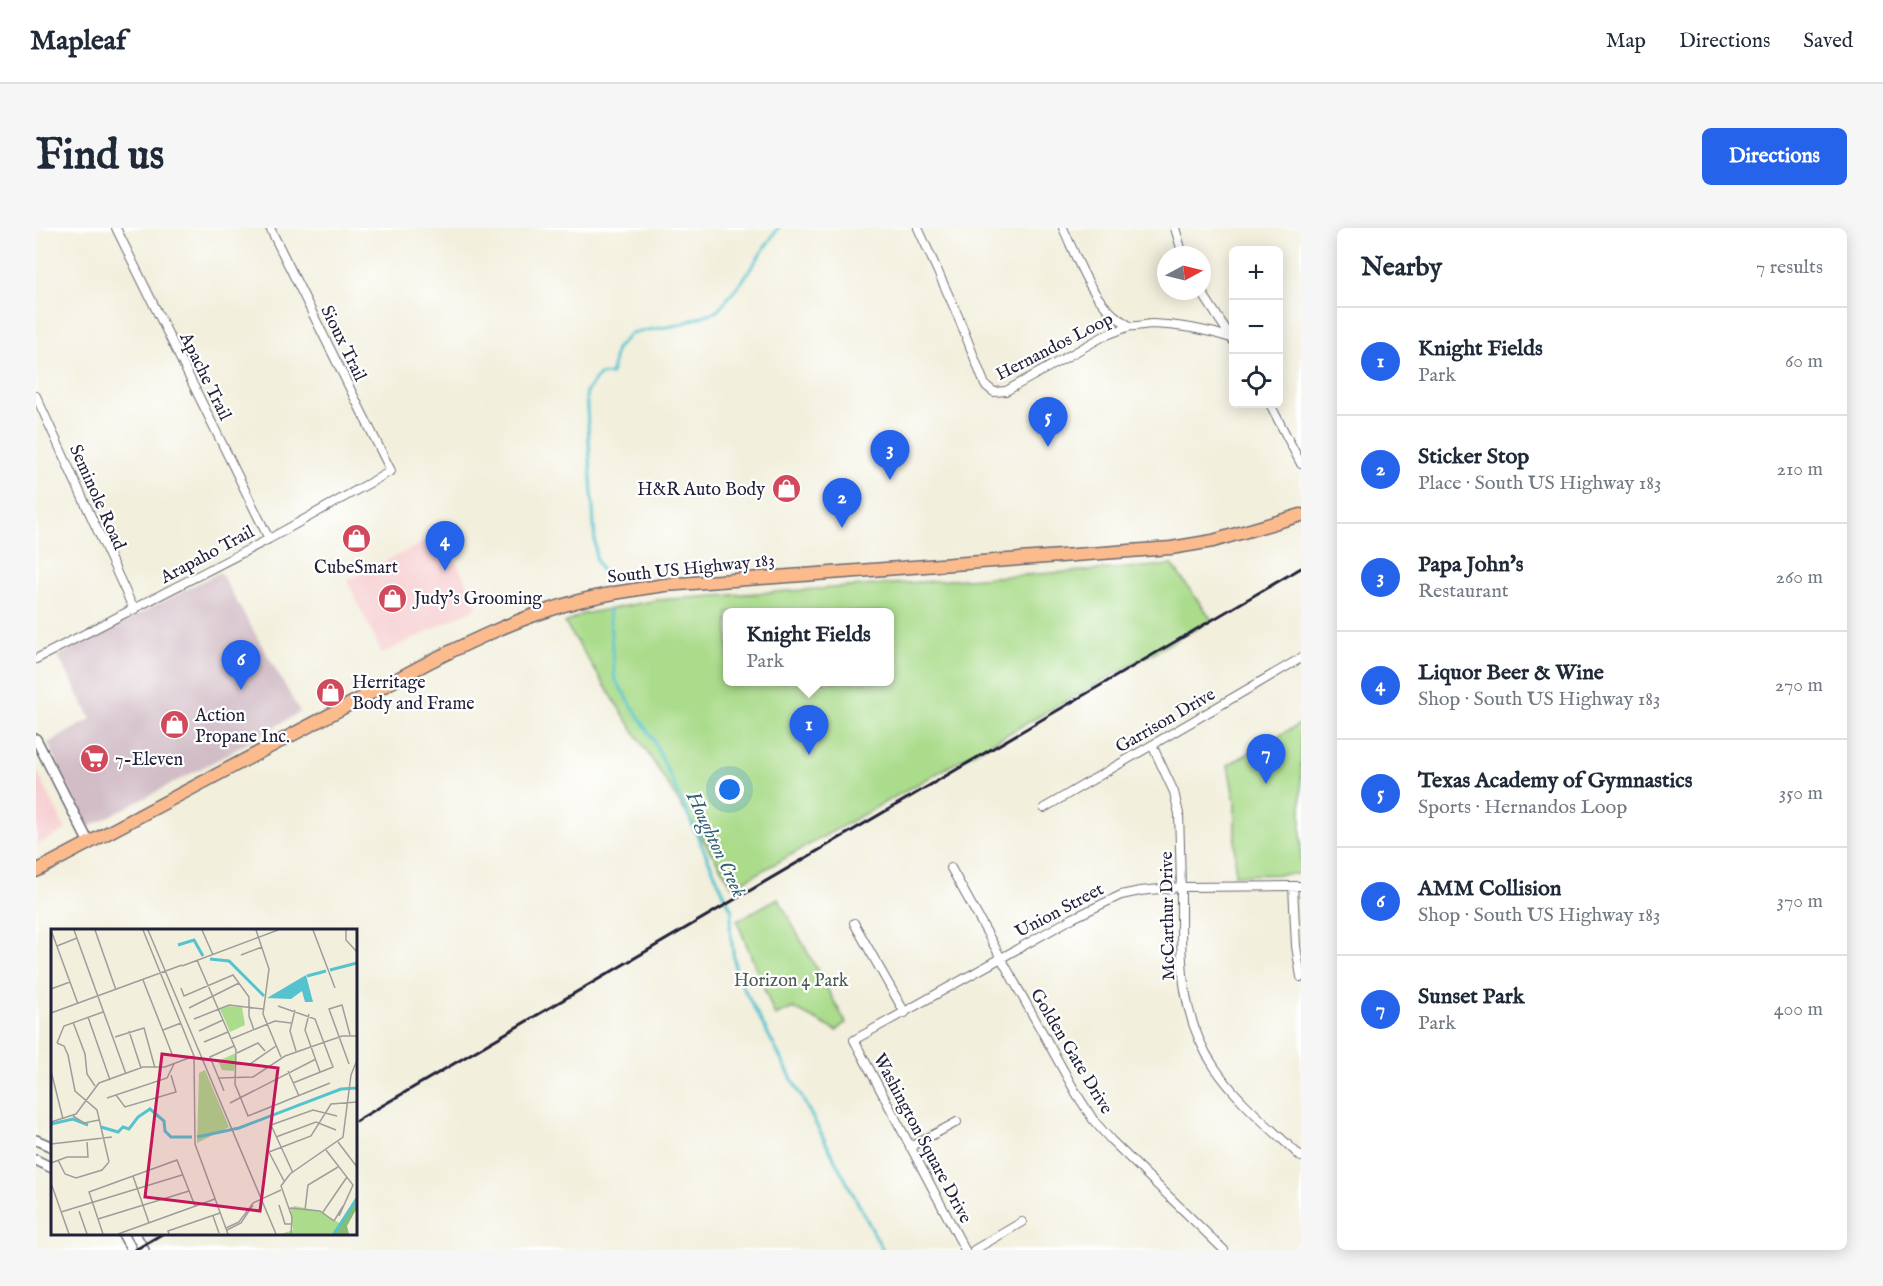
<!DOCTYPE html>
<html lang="en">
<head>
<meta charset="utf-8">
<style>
	body { margin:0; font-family:"IM FELL English",serif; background:#f6f6f7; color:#1f2937 }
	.controls { position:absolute; right:18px; top:18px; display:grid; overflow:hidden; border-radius:9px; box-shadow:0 3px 15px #0003 }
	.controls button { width:54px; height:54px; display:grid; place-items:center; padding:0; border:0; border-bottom:2px solid #e0e1e3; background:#fff; color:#1f2937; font:30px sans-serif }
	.compass { position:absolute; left:1121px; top:18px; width:54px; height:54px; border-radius:50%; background:#fff; box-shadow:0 3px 15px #0003; rotate:83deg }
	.you { position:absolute; left:694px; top:562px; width:21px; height:21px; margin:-15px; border:4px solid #fff; border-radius:50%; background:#1a73e8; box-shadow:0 0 0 9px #1a73e833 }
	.badge { display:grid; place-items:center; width:39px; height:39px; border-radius:50%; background:#2563eb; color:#fff; font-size:20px; font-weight:700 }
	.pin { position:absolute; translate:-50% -50px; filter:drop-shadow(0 2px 3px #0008) }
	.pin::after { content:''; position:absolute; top:32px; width:21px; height:18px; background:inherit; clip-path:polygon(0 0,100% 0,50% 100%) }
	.popup { position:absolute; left:687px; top:380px; width:171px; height:78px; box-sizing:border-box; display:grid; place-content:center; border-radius:9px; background:#fff; filter:drop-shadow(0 2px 4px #0005); font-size:20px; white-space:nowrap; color:#747a83 }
	.popup b { font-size:22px; color:#1f2937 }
	.popup::after { content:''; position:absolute; left:50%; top:100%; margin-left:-12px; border:12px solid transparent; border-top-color:#fff }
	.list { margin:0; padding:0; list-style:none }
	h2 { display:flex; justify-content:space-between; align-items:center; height:78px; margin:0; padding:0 24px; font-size:26px }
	h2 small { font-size:20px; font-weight:400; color:#747a83 }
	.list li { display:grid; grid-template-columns:39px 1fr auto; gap:18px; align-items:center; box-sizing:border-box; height:108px; padding:0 24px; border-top:2px solid #e0e1e3 }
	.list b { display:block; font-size:22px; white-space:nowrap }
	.list p { margin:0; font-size:20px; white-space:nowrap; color:#747a83 }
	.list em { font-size:20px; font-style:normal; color:#747a83 }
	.icon { flex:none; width:33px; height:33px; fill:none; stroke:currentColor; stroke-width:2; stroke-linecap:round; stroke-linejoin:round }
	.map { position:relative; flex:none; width:1265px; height:1022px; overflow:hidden; border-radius:9px }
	header { display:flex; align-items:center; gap:36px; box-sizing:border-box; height:84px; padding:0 30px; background:#fff; border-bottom:2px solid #e0e1e3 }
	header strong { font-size:28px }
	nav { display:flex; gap:33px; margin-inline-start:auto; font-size:21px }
	.intro { display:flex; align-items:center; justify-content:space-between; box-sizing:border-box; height:144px; padding:0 36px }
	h1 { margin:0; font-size:42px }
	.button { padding:15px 27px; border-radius:9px; background:#2563eb; color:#fff; font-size:21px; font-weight:700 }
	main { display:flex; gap:36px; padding:0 36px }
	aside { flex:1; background:#fff; border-radius:9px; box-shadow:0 3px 15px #0003 }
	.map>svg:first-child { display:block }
	.built { fill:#f7cfd1 }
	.industrial { fill:#d2bdc6 }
	.green { fill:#aadc8b; stroke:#667f63; stroke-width:1.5; fill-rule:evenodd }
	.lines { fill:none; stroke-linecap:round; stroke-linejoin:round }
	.stream { stroke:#55c2cf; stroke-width:3 }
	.minor-casing { stroke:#6b6a73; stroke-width:10 }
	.tertiary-casing { stroke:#6b6a73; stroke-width:12 }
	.primary-casing { stroke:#6b6a73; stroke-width:15 }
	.minor { stroke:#fff; stroke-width:8 }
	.tertiary { stroke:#fff; stroke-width:9 }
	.primary { stroke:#fbbb8d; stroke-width:12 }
	.rail { stroke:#22223b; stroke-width:3 }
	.labels { text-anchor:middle; stroke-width:4.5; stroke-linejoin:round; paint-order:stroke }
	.street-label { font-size:18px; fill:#22223b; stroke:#fff }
	.poi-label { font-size:18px; fill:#22223b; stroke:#fff; text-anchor:start }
	.park-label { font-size:18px; fill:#4b5a53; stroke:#fff }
	.water-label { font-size:20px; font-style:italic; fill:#366276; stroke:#fff }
	.inset-river { fill:none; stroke:#55c2cf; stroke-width:3 }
	.inset-road { fill:none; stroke:#9f9d9c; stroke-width:1.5 }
	.view { fill:#c2185b; fill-opacity:0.15; stroke:#c2185b; stroke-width:3 }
	.inset-edge { fill:none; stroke:#22223b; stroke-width:3 }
</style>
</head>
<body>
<header>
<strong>Mapleaf</strong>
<nav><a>Map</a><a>Directions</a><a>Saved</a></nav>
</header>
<div class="intro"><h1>Find us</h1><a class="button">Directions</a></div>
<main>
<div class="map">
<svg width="1265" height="1022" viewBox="0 0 1265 1022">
	<rect width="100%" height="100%" fill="#fff"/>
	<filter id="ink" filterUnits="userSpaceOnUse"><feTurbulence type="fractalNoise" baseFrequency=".0167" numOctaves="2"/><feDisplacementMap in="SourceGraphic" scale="12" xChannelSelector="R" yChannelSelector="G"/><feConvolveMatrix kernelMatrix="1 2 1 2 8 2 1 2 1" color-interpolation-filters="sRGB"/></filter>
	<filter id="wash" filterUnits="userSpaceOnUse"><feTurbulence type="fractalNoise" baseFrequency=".008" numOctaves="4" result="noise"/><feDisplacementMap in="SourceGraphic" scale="24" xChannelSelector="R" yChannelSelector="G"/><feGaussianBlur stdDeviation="1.35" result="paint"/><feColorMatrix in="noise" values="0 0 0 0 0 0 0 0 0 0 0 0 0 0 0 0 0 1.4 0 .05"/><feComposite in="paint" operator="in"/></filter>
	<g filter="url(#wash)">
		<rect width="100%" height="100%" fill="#f2efdc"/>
		<!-- built -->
		<path class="built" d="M407,305l35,74 -96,47 -35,-74z
			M0,541l30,61 -30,15z"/>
		<!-- industrial -->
		<path class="industrial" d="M184,344l80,140 -79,46 -134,70 -39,-85 43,-24 -33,-63z"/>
		<!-- green -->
		<path class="green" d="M1136,337l40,55 -479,267 -168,-264 18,-9 75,-14zM692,384h162v70h-162z
			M1265,495v151l-66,1v-72l-7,-38z
			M742,670l68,125 -5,3 -4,5 -44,-23 -18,8 -38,-95z"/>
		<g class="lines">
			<!-- stream -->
			<path class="stream" d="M569,350l-9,-19 -10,-167 13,-17 12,-1 5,-25 15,-16 47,-8 39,-14 26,-31 35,-52
				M573,382l6,69 38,60 79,172 -2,18 6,45 147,276"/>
		</g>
	</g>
	<g filter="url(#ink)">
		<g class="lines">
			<defs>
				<path id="minor" d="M80,0l153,311
					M882,0l40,88 27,69 9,7 12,-1 98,-55 26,-10
					M1027,0c15,32 28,73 59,93 3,1 5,4 8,5 6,1 16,-2 23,-2 27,1 52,5 78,14
					M1139,0l8,27
					M1165,63l33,51
					M0,168l98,214
					M1234,176l31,60
					M0,431l233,-120 122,-68 -121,-243
					M1116,517l22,47 5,22c1,30 2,61 2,91 0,59 -1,112 34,163 23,34 57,61 86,89
					M1008,580l257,-150
					M915,640l125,225 18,28 17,19 113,110
					M1257,658l3,60 5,31
					M818,695l51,90
					M874,919l47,-25
					M929,1022l-111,-210 219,-122 48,-23 19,-4 41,-4 120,-1
					M938,1022l48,-28"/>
				<path id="tertiary" d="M0,511l53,104
					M0,912l16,7
					M0,932l16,8
					M87,1006l9,16
					M99,1006l9,16"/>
				<path id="primary" d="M0,643l397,-211c39,-19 78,-38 119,-51 37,-13 75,-18 113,-24l506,-37 42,-7 88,-26"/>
			</defs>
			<!-- minor casing -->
			<use href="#minor" class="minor-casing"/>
			<!-- tertiary casing -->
			<use href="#tertiary" class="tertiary-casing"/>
			<!-- primary casing -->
			<use href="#primary" class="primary-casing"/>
			<!-- minor -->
			<use href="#minor" class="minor"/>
			<!-- tertiary -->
			<use href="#tertiary" class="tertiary"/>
			<!-- primary -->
			<use href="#primary" class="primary"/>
			<!-- rail -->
			<path class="rail" d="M320,893l945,-553
				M99,1022l27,-16"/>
		</g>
	</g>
	<!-- icons -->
	<defs>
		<symbol id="shop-disc" viewBox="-11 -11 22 22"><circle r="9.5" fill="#d1495b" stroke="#fff"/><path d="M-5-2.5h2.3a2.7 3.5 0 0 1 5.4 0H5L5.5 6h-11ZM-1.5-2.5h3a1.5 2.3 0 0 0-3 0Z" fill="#fff"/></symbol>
		<symbol id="supermarket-disc" viewBox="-11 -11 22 22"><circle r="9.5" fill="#d1495b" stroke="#fff"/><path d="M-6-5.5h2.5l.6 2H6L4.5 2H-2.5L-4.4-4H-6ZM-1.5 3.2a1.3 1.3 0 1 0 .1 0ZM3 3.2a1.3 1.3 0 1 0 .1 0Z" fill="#fff"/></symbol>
	</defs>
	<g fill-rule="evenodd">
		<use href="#shop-disc" x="734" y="244" width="33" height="33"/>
		<use href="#shop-disc" x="304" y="294" width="33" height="33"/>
		<use href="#shop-disc" x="340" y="354" width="33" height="33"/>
		<use href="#shop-disc" x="278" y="448" width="33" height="33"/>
		<use href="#shop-disc" x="122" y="480" width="33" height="33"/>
		<use href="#supermarket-disc" x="42" y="514" width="33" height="33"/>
	</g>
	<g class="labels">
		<!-- street labels -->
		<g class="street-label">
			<text transform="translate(308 115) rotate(64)" y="6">Sioux Trail</text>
			<text transform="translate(1018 118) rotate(-27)" y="6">Hernandos Loop</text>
			<text transform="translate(170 148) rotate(64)" y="6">Apache Trail</text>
			<text transform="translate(62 269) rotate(66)" y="6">Seminole Road</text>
			<text transform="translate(171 326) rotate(-28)" y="6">Arapaho Trail</text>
			<text transform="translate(655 340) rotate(-6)" y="6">South US Highway 183</text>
			<text transform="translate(1129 492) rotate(-30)" y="6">Garrison Drive</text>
			<text transform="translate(1023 682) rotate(-28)" y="6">Union Street</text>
			<text transform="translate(1131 688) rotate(-91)" y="6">McCarthur Drive</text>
			<text transform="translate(1036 823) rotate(59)" y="6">Golden Gate Drive</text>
			<text transform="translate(887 910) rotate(62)" y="6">Washington Square Drive</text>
		</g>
		<!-- poi labels -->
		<g class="poi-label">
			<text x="729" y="267" text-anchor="end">H&amp;R Auto Body</text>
			<text x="320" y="345" text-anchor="middle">CubeSmart</text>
			<text x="378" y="376">Judy's Grooming</text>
			<text x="316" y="460">Herritage<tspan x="316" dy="21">Body and Frame</tspan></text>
			<text x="159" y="493">Action<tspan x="159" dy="21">Propane Inc.</tspan></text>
			<text x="79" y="537">7-Eleven</text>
		</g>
		<!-- park labels -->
		<g class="park-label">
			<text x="755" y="758">Horizon 4 Park</text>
		</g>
		<!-- water labels -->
		<g class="water-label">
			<text transform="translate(681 616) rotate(65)" y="7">Houghton Creek</text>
		</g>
	</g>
	<!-- overview -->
	<g transform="translate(15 701)">
		<rect width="306" height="306" fill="#f2efdc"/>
		<path d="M175,77l16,1 3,18 -15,7 -10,-23zM185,124l-2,18 -12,-1 -4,-9zM154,141l24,57 -32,16 2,-70zM244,277l24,5 24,14 -9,9h-53l12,-4 -3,-22z" fill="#aadc8b"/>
		<path d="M306,268v11l-10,18 2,8h-17z" fill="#87bc77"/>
		<path d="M255,46l7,27h-8l-3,-11 -11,8 -24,-1z" fill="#55c2cf"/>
		<path class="inset-river" d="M127,16l16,-5 9,16M159,30l19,2 35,35M279,41l27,-7M256,47l19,-5M0,195l22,-5 15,6M50,198l17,5 5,-5 6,2 9,-12 12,-8 14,12 1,10 6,6h21M146,208l42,-9 102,-39 16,-1M283,305l23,-36"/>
		<path class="inset-road" d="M0,1l27,74M23,1l52,144M44,1l21,60M92,1l51,126 1,88 33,90M97,1l128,304M151,1l11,25M205,1l13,39 -6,45 18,43M262,1l22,58M295,1v10l11,12M6,17l20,-8M190,26l21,-8M146,31l39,90 -1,34 13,32 82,-33M131,37l96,-36M92,51l29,74M130,59l3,8 49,-21 16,22v19l5,14M0,60l19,-7M227,77l37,13 18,48 -40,16M138,79l50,-25M244,81l-5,21 6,20M0,84l131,-48M258,85l-4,16 15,42M37,88l22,63M143,90l35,-14 34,4M22,93l12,32 2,20 8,12M112,101l18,-7M78,102l12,37M148,102l24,-11M64,108l29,-9 11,40M180,110l44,-18 16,2M153,113l24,-10M6,114l7,3 4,9 7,36 22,19 12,52M6,114l7,-17 39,-14M186,124l21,-10 7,8M185,135h14l26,-18M298,135l-20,-55 13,-4 8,30M0,142l12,48M237,142l11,25M168,149l34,-1 32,-21 57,-20h15M173,162l-14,-34 24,-11M65,166l9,12 51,-15 -5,-17M56,169l60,-20 7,-14M179,174l86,-44M22,187l11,7 15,-3M0,193l25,-8 23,-31 44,-16h22l29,-11M225,208l40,-15 20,8M287,213l19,25M0,215l61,-7M275,221l27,35 -14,31M7,231l7,14 11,4 26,-8 7,-8M0,234l16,-6h21l-1,-15M242,244l-22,-48 42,-15 24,6M82,247l16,47M233,252l-15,-29 42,-16 20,-32 26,-2M0,254l18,51M228,276l6,19h7M238,279l31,3 14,10 9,-15M254,281l3,-25 30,-18M28,282l8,23M10,283l121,-37M272,283l24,-35M162,287l6,17M47,290l91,-28M175,299l13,-6 14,-19 28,-13M176,301l14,-7 12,-18M52,305l-14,-42 88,-32 18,46M67,305l97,-35M118,305l-1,-3 52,-18M240,305l1,-17 -11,-31 9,-12 53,-37 8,-62 6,-15"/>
		<path class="view" d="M111,125l116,14 -18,143 -115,-14z"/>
		<rect width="306" height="306" class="inset-edge"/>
	</g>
</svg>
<div class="controls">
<button>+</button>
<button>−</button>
<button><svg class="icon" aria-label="locate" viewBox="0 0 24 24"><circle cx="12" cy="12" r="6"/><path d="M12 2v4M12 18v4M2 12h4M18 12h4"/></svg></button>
</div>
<svg class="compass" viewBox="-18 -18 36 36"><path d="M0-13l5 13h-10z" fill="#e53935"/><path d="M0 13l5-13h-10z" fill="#747a83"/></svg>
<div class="you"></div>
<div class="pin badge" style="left:773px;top:527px">1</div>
<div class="popup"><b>Knight Fields</b>Park</div>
<div class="pin badge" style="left:806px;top:300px">2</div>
<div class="pin badge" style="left:854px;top:252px">3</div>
<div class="pin badge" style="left:409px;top:343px">4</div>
<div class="pin badge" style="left:1012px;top:219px">5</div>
<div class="pin badge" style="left:205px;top:462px">6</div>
<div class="pin badge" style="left:1230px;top:556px">7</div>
</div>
<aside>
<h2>Nearby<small>7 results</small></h2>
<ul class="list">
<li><span class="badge">1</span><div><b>Knight Fields</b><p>Park</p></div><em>60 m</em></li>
<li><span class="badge">2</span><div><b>Sticker Stop</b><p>Place · South US Highway 183</p></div><em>210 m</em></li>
<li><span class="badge">3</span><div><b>Papa John's</b><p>Restaurant</p></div><em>260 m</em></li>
<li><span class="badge">4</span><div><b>Liquor Beer &amp; Wine</b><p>Shop · South US Highway 183</p></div><em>270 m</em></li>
<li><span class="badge">5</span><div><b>Texas Academy of Gymnastics</b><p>Sports · Hernandos Loop</p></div><em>350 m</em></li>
<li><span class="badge">6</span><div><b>AMM Collision</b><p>Shop · South US Highway 183</p></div><em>370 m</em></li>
<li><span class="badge">7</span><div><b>Sunset Park</b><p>Park</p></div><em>400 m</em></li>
</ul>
</aside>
</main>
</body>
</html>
